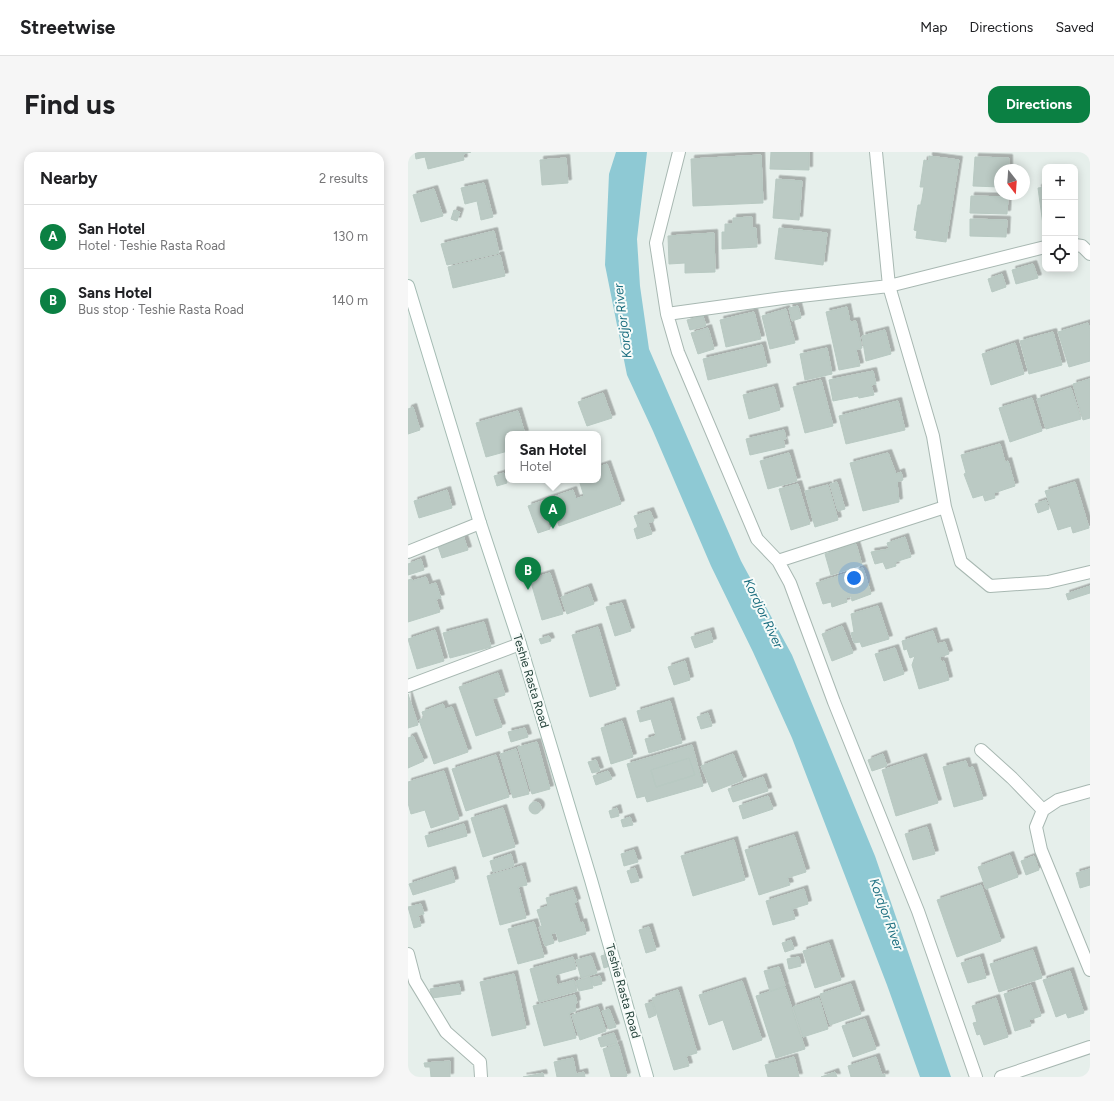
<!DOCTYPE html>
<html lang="en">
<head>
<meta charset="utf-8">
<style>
	body { margin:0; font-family:Figtree,sans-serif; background:#f6f6f6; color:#202124 }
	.controls { position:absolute; right:12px; top:12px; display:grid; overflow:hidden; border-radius:8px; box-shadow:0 2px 10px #0003 }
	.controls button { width:36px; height:36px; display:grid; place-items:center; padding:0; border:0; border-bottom:1px solid #e0e0e0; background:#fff; color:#202124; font:20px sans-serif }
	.compass { position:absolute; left:586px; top:12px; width:36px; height:36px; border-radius:50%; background:#fff; box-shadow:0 2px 10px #0003; rotate:163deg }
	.you { position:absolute; left:446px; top:426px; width:14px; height:14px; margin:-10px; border:3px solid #fff; border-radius:50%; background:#1a73e8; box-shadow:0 0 0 6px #1a73e833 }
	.badge { display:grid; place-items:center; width:26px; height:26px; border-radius:50%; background:#0b8043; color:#fff; font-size:13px; font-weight:700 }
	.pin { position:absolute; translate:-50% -33px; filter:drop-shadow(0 1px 2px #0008) }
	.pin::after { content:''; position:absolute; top:21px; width:14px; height:12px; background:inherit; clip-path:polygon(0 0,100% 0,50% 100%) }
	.popup { position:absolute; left:97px; top:279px; width:96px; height:52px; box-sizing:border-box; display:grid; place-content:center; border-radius:8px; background:#fff; filter:drop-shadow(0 1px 3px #0005); font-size:13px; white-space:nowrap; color:#757577 }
	.popup b { font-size:15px; color:#202124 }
	.popup::after { content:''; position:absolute; left:50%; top:100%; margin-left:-8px; border:8px solid transparent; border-top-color:#fff }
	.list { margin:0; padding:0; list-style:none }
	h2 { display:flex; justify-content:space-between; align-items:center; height:52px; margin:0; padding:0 16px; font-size:17px }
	h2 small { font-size:13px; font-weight:400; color:#757577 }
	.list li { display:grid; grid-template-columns:26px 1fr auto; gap:12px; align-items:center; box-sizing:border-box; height:64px; padding:0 16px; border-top:1px solid #e0e0e0 }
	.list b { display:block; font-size:15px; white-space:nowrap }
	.list p { margin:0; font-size:13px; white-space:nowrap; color:#757577 }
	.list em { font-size:13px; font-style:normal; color:#757577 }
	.icon { flex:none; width:22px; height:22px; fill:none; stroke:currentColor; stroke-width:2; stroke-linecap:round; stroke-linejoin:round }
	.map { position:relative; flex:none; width:682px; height:925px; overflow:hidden; border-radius:12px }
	header { display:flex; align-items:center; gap:24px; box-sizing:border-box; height:56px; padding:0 20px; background:#fff; border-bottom:1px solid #e0e0e0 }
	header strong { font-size:19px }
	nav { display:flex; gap:22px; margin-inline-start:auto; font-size:14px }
	.intro { display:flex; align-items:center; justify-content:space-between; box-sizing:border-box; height:96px; padding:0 24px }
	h1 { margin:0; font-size:28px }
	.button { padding:10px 18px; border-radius:12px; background:#0b8043; color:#fff; font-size:14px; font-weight:700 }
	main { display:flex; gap:24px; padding:0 24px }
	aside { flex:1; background:#fff; border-radius:12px; box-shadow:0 2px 10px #0003 }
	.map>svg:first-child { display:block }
	.water { fill:#8ec9d4 }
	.building { fill:#bbcac4; stroke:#b8c9c2; fill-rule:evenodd; filter:url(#shadow) }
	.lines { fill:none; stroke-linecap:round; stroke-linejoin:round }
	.minor-casing { stroke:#a8b8b2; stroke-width:14 }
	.secondary-casing { stroke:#a4bbb3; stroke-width:14 }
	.minor { stroke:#fff; stroke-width:12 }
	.secondary { stroke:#fff; stroke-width:12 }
	.labels { text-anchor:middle; stroke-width:4; stroke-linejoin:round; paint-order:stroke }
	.street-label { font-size:12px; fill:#24423a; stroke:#f7fbf9 }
	.water-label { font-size:13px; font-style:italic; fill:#1c6f80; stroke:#f7fbf9 }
</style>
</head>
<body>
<header>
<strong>Streetwise</strong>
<nav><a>Map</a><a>Directions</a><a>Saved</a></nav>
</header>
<div class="intro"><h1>Find us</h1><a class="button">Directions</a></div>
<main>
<aside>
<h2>Nearby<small>2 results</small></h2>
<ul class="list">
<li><span class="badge">A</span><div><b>San Hotel</b><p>Hotel · Teshie Rasta Road</p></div><em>130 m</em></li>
<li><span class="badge">B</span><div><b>Sans Hotel</b><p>Bus stop · Teshie Rasta Road</p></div><em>140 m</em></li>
</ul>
</aside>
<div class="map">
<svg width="682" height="925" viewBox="0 0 682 925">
	<defs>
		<filter id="shadow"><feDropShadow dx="3.5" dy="-3.5" stdDeviation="0" flood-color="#0004"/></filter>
	</defs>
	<rect width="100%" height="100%" fill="#e6efeb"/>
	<!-- water -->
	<path class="water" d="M208,0h31l-10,87 3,47 9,63 92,212 51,94 83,201 76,221h-31l-33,-92 -95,-247 -39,-86 -42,-86 -58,-135 -26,-56 -22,-110 4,-91z"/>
	<!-- building -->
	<path class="building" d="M7,0h56l-8,2 1,6 -36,9 -3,-12 -9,2z
		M363,0h38v18l-39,-1z
		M353,3l2,48 -70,3 -2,-47z
		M521,4l30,4 -13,82 -30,-4 1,-7 -3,-1 4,-25h3l3,-18h-4l4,-27 5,1z
		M567,5l34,1v12h-9v17l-27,-1z
		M158,6l2,25 -26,2 -2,-25z
		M368,27l26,2 -3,39 -26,-2z
		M76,31l9,34 -12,3 -4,-19 -12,3 -4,-16z
		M637,35v45h-1l-6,-44z
		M26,37l9,27 -22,6 -8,-27z
		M563,44l37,1 -1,17 -37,-1z
		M46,58l6,2 -3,9 -6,-2z
		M344,65v11h4l1,19 -35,2v-17h3v-8h8v-6z
		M562,67l37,1 -1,17 -36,-1z
		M371,76l48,5 -4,32 -48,-6z
		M86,79l5,22 -52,12 -6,-21z
		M306,81l1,39 -30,1v-10l-16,1 -1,-28z
		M92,103l5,21 -52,12 -5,-21z
		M625,112l5,14 -22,6 -4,-14z
		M594,122l4,13 -14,5 -4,-13z
		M390,154l3,12 -9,3 -3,-13z
		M439,155l3,15 6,-1 6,27 -6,2 4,16 -21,4 -13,-58z
		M378,157l9,34 -25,6 -8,-33z
		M346,160l7,27 -35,8 -6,-27z
		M295,164l3,10 -16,4 -3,-10z
		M680,171l2,7v31l-21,6 -11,-35z
		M300,176l6,21 -16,5 -7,-21z
		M477,178l6,24 -25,7 -4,-25z
		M645,180l9,33 -33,9 -9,-33z
		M607,191l9,31 -33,11 -9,-31z
		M354,193l5,21 -59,14 -5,-21z
		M419,196l5,26 -27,6 -5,-26z
		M465,219l3,13 -5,1 3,10 -15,3 -1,-2 -25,5 -4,-21z
		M682,227v39l-7,2 -10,-36z
		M413,228l12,46 -28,7 -12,-46z
		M366,235l6,23 -31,9 -6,-24z
		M663,236l10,31 -35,10 -9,-30z
		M195,241l9,25 -25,8 -9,-24z
		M624,246l10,33 -32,11 -11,-34z
		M490,249l7,29 -59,14 -7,-28z
		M5,255l7,23 -12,4v-25z
		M110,259l7,23h-17v17l-22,6 -10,-34z
		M376,278l2,9h-3l2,8 -35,8 -4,-16z
		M592,292l5,18 3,-1 7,25 -21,7 1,5 -10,3 -2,-6 -10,3 -9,-24 2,-1 -5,-18z
		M381,301l8,28 -29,8 -8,-28z
		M480,301l8,21 5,-2 2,8 -6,2 2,20 -36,9 -13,-48z
		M199,312l14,40 -62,22 -3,-9 -9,3 3,9 -12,4 -10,-27 45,-16 3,9 8,-3 -5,-16h19v-13z
		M96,321l3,10 -10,3 -3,-10z
		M429,330l8,27 -7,2 -8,-27z
		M667,330l14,46 -16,5 -2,-7 -13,4 -13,-39z
		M390,332l12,40 -19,6 -12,-41z
		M420,333l10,35 -23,7 -10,-36z
		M39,338l5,18 -33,10 -5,-17z
		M638,348l3,9 -11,4 -3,-9z
		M242,359l4,10 -6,2 4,11 -15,5 -3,-10 4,-2 -4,-11z
		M54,380l6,18 -26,8 -6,-18z
		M497,385l6,20 -16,5 1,4 -10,3 -3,-7 -8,2 -4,-12 18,-3 -2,-6z
		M448,392l6,21 -31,10 -6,-21z
		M13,407l3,11 -16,5v-11z
		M455,416l8,26 -19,7 -1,-5 -5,2 1,4 -15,5 -1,-5 -8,2 -7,-21 35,-11 2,4 4,-1 -1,-5z
		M142,421l13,41 -21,6 -12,-41z
		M18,425l3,8 7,-2 5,15 -5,1 4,13 -32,10v-42l4,-1v2z
		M682,434v7l-22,7 -2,-6z
		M180,435l6,17 -27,10 -6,-17z
		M214,451l9,28 -16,5 -9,-29z
		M470,454l11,33 -27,8 -2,-5 -6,1 -3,-10 3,-1 -3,-18z
		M76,470l7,25 -41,11 -7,-25z
		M434,474l11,27 -21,8 -10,-27z
		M190,475l18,62 -26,8 -18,-62z
		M27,478l9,31 -27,8 -9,-30z
		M302,479l3,11 -18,6 -4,-11z
		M525,479l4,13 8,-2 4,12 -9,3 1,5 3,-1 5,19 -30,9 -7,-24 3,-9 -5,2 -3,-9 -3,1 -2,-9z
		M141,484l2,5 -10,3 -2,-5z
		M487,496l9,26 -20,7 -9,-27z
		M277,509l5,19 -16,5 -6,-18z
		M90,521l7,22 -13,4 10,28 -26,9 -17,-49z
		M0,542l10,31 -10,3z
		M262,549l12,42 -33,10 -4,-14 11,-3 -5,-17 -11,3 -3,-11z
		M35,552l2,5 7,-2 16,45 -34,12 -15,-44 5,-2 -2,-6z
		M300,561l4,13 -11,3 -4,-12z
		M214,569l11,36 -22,7 -10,-36z
		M117,576l3,9 -17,5 -3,-10z
		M5,584l11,25 -16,7v-30z
		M129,590l13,47 -18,5 -14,-47z
		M284,593l11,41 -56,16 -2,-6 -8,2 -10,-34zM281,606l6,17 -39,12 -5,-17z
		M108,597l13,45 -16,4 -13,-44z
		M325,602l10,26 -31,12 -11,-26z
		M475,602l4,12 -15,5 -4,-11z
		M88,603l13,42 -43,14 -14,-42z
		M515,605l15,46 -42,13 -14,-46z
		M281,606l6,17 -39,12 -5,-17z
		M188,608l4,11 -8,2 -4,-11z
		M558,609l2,7 5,-1 10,32 -29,8 -11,-40z
		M36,619l15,48 -28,9 -6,-18 -14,4 -3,-11v-21z
		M200,619l4,8 -16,6 -3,-9z
		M355,625l5,14 -35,11 -5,-13z
		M360,644l5,13 -30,10 -4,-13z
		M121 656a6 6 0 1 1 12 0a6 6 0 1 1-12 0Z
		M95,656l12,39 -32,10 -12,-39z
		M209,656l2,8 -8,2 -2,-7z
		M222,665l3,8 -10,2 -2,-7z
		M56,672l3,12 -39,11 -3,-11z
		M519,675l8,27 -22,6 -8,-26z
		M386,683l12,37 -19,6 3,7 -31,10 -14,-45z
		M326,688l11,40 -52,16 -12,-40z
		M226,698l4,12 -14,4 -3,-12z
		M103,702l3,12 -21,6 -3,-11z
		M602,703l8,22 -32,12 -8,-22z
		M626,704l5,14 -13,5 -5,-14z
		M114,714l5,19 -9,2 8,31 -26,7 -13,-49z
		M227,716l4,13 -8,2 -4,-12z
		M682,717v16l-10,3 -4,-15z
		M44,718l3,12 -42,13 -4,-11z
		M573,733l20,56 -44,16 -20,-57z
		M396,737l4,15 -16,5 3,10 -22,6 -7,-24z
		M165,738l4,12 -3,1 6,20 3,-1 3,12 -27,8 -3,-10 -5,2 3,9 -9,3 -6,-19 3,-1 -5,-16 11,-4 -2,-8z
		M13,752l3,10 -6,1 3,11 -7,2 -6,-21z
		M126,770l10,35 -26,7 -10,-35z
		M241,775l7,23 -10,3 -7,-23z
		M383,788l3,9 -9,3 -3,-9z
		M421,791l12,37 -26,8 -12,-37z
		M625,798l9,28 -43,14 -9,-28z
		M199,802l3,12 -6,2 -3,-12z
		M183,804l6,17 -16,5 -5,-18z
		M165,805l3,12 -21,6 2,10 17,-5 3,11 -38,11 -9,-33z
		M391,805l2,9 -12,3 -2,-10z
		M572,805l6,21 -18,5 -7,-20z
		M371,815l6,19 -15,5 -6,-20z
		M662,819l14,42 -16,5 -2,-5 -10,4 -13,-37z
		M106,822l12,54 -34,8 -12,-54z
		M192,824l2,8 -8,2 -3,-8z
		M182,825l3,11 -14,3 -3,-10z
		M334,829l20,59 -29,10 -10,-30 -14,5 -10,-30z
		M51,832l2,10 -29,4 -2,-9z
		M443,832l10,30 -31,11 -10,-31z
		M623,833l10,31 -12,4 2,6 -16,5 -11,-37z
		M377,835l20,62 -29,9 -20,-62z
		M270,838l19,63 -11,3 3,10 -15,4 -22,-72z
		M167,843l2,8 -2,1 1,7 -7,2 7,25 -32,8 -11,-40z
		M411,846l9,31 -25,8 -10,-30z
		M588,846l12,39 -24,8 -4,-11 -3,1 -4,-12 4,-1 -5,-16z
		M244,850l4,13 -7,3 -4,-14z
		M190,855l8,24 -26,9 -8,-25z
		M201,857l7,18 -7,2 -7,-18z
		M457,867l11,30 -23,8 -11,-31z
		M206,881l3,10 -16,4 -3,-9z
		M210,892l9,32 -2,1h-14l-8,-28z
		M386,905l5,20h-31l-3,-12z
		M468,905l6,18 3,-1v3h-34l-3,-11z
		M165,906l3,16 8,-2 1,5h-28l-3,-15z
		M42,909v16h-19l-1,-10h-5l-1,-4z
		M427,920l2,5h-16z
		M135,921l1,4h-21z"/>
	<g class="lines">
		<defs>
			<path id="minor" d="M271,0l-23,91 11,71 11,38 79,187 21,22 12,22 44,119 84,209 58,166
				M468,0l13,134 44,150 12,71 16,55 29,24 58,-4 42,-10
				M667,93l7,1 8,8
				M259,162l116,-16 106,-12 156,-39
				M0,400l72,-29
				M370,409l167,-54
				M0,534l112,-42
				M573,598l31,28 31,32
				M682,639l-32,9 -15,10 -7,17 5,23 49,120
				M0,802l7,27 31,51 34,30 1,15
				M593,925l89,-30"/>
			<path id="secondary" d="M0,134l72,237 40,121 71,236 56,197"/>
		</defs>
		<!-- minor casing -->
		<use href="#minor" class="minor-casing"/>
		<!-- secondary casing -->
		<use href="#secondary" class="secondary-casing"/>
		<!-- minor -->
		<use href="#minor" class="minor"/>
		<!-- secondary -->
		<use href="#secondary" class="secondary"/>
	</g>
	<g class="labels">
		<!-- street labels -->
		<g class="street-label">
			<text transform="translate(123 529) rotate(73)" y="4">Teshie Rasta Road</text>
			<text transform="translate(215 839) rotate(74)" y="4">Teshie Rasta Road</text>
		</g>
		<!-- water labels -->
		<g class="water-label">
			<text transform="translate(214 169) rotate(-97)" y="5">Kordjor River</text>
			<text transform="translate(356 461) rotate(65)" y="5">Kordjor River</text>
			<text transform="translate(479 762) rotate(70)" y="5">Kordjor River</text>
		</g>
	</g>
</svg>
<div class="controls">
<button>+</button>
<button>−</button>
<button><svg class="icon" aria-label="locate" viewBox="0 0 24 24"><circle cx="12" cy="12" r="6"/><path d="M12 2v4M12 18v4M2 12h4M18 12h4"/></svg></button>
</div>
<svg class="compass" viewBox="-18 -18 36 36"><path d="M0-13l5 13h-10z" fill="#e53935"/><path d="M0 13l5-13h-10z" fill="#757577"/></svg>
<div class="you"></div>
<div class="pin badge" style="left:145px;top:377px">A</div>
<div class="popup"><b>San Hotel</b>Hotel</div>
<div class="pin badge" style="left:120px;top:438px">B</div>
</div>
</main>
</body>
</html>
